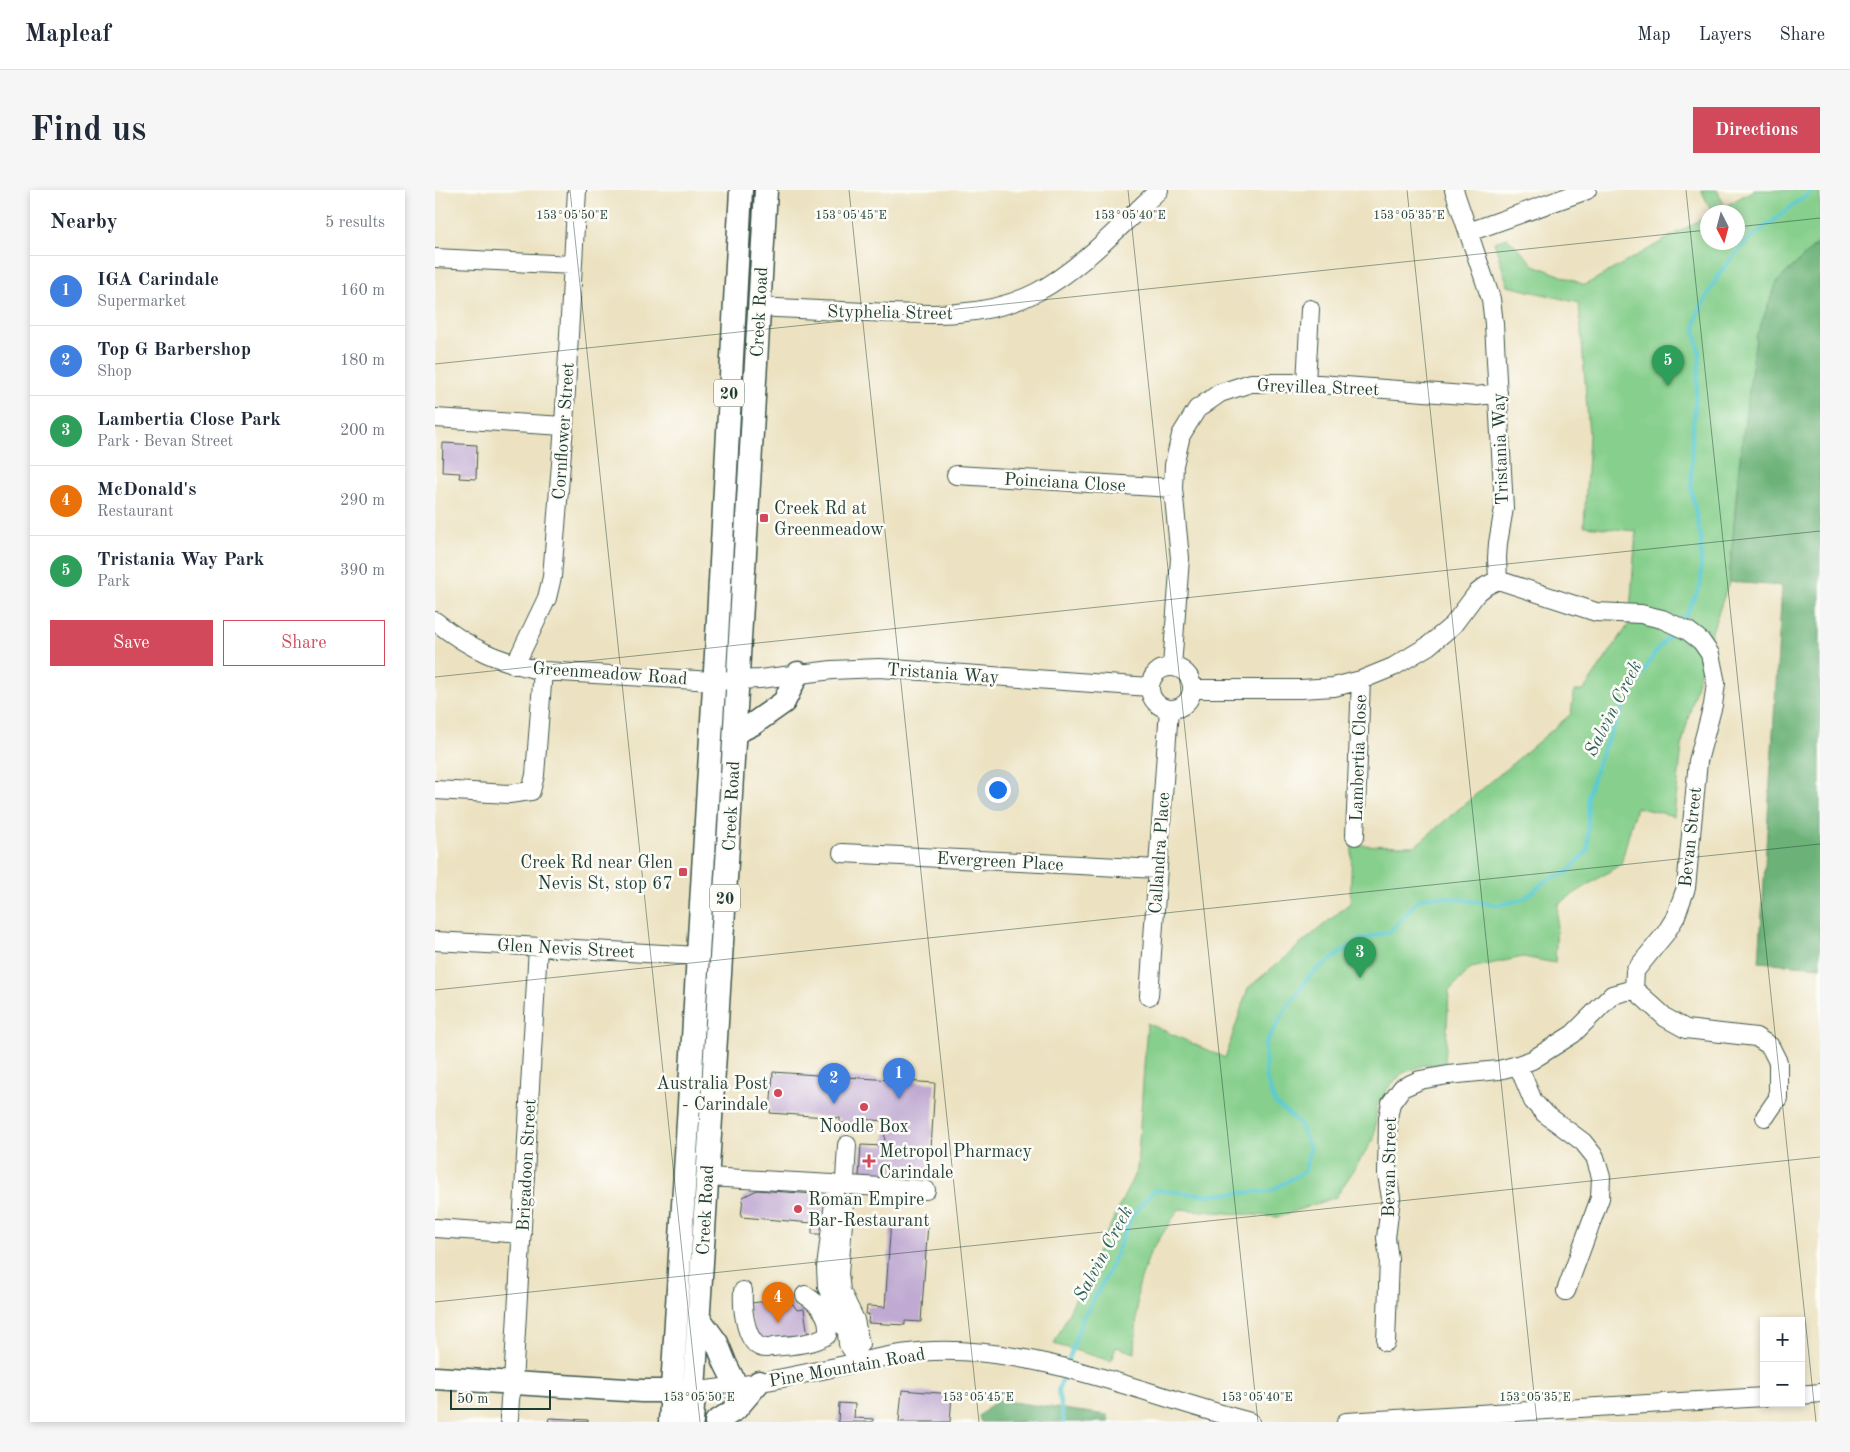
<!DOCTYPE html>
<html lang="en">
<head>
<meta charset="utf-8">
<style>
	body { margin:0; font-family:"Old Standard TT",serif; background:#f6f6f7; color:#1f2937 }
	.controls { position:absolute; right:15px; bottom:15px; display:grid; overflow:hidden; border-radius:0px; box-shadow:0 2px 8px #0003 }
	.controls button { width:45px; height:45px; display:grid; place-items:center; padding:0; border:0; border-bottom:1px solid #e0e1e3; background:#fff; color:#1f2937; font:25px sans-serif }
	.compass { position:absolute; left:1265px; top:15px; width:45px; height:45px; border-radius:50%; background:#fff; box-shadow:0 2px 8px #0003; rotate:174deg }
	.scale { position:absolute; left:15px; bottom:12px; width:101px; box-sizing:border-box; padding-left:5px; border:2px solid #1f3d34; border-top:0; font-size:14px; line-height:18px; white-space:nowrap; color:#1f3d34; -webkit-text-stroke:4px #fdfcf7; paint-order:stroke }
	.you { position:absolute; left:562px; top:599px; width:18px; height:18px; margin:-12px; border:4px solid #fff; border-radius:50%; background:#1a73e8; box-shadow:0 0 0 8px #1a73e833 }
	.badge { display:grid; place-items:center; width:32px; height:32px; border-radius:50%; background:#d1495b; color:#fff; font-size:16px; font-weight:700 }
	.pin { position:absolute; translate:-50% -41px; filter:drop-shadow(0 1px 2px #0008) }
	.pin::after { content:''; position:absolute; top:26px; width:18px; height:15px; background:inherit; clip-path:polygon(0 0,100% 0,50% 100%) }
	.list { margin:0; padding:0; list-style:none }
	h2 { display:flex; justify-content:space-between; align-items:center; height:65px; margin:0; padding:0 20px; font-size:21px }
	h2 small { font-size:16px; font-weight:400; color:#747a83 }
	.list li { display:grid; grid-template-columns:32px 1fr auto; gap:15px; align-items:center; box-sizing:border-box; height:70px; padding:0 20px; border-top:1px solid #e0e1e3 }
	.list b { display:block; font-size:19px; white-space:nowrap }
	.list p { margin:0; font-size:16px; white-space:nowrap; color:#747a83 }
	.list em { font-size:16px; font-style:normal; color:#747a83 }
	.actions { display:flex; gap:10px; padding:15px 20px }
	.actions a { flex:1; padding:11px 0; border:1px solid #d1495b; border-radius:0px; text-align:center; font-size:18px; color:#d1495b }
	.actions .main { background:#d1495b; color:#fff }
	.map { position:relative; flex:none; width:1385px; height:1232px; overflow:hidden; border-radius:0px }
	header { display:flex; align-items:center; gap:30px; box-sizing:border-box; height:70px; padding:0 25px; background:#fff; border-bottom:1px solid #e0e1e3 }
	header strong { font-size:24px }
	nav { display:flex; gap:28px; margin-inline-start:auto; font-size:18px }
	.intro { display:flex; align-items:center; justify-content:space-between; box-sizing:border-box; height:120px; padding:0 30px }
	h1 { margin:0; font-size:35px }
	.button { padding:12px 22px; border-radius:0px; background:#d1495b; color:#fff; font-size:18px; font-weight:700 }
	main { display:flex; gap:30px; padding:0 30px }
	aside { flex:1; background:#fff; border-radius:0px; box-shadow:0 2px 8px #0003 }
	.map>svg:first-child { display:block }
	.green { fill:#86cf8c; stroke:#528660 }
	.forest { fill:#6cb278; stroke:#467856 }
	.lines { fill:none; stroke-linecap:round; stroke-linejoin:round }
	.stream { stroke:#5dcad2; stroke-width:4 }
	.building { fill:#c0a9d2 }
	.minor-casing { stroke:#3e5649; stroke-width:20 }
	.major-casing { stroke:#3e5649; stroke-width:25 }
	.minor { stroke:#fff; stroke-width:18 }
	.major { stroke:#fff; stroke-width:22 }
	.ticks { fill:none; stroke:#1f3d34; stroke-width:1; stroke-opacity:0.45 }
	.poi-dot { fill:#d1495b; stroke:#fdfcf7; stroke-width:2 }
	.labels { text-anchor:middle; stroke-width:5; stroke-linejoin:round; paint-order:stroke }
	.shield { fill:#fdfcf7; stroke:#62766e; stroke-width:1 }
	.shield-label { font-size:16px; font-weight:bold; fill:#1f3d34 }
	.street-label { font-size:18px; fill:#1f3d34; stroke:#fdfcf7 }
	.poi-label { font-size:18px; fill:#1f3d34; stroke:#fdfcf7; text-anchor:start }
	.water-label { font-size:19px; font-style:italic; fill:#2e605c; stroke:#fdfcf7 }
	.ticks-label { font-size:12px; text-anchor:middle; fill:#1f3d34; stroke:#fdfcf7; stroke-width:5; stroke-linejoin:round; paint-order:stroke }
</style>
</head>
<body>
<header>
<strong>Mapleaf</strong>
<nav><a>Map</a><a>Layers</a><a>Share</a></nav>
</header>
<div class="intro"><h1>Find us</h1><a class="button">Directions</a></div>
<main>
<aside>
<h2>Nearby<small>5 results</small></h2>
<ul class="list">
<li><span class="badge" style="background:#3f7fe0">1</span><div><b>IGA Carindale</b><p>Supermarket</p></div><em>160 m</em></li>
<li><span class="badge" style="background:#3f7fe0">2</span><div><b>Top G Barbershop</b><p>Shop</p></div><em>180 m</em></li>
<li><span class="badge" style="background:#2e9e5b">3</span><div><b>Lambertia Close Park</b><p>Park · Bevan Street</p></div><em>200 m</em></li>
<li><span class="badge" style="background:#e8710a">4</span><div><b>McDonald's</b><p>Restaurant</p></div><em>290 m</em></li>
<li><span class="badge" style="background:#2e9e5b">5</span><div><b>Tristania Way Park</b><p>Park</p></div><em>390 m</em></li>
</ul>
<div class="actions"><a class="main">Save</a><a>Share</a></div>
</aside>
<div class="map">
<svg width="1385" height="1232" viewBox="0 0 1385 1232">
	<rect width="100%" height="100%" fill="#fdfcf7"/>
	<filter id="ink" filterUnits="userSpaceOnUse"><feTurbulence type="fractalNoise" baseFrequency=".02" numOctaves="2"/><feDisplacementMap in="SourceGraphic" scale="10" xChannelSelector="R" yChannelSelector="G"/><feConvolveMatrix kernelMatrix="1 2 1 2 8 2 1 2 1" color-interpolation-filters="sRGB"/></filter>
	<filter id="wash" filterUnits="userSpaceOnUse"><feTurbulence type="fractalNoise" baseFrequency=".0096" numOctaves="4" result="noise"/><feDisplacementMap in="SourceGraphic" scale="20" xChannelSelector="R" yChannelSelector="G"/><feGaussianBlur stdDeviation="1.12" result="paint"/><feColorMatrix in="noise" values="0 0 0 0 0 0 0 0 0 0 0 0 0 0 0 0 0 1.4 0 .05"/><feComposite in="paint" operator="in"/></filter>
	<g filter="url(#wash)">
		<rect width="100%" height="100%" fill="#ece2c1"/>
		<!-- green -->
		<path class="green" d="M1266,0h16l8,16 29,-16h66v51l-43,41 -38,184 -10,116 -23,67 -23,90 -9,77 -38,-9 -15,57 -63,40 -3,59 -32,-6 -52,11 -22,23 -4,73 -21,1 -21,8 -15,15 -11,17 -3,34 -38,58 -58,20 -99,-8 -29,44 -12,35 -3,65 -19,-6 -5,14 -57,-17 83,-175 10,-146 78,35 23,-70 102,-85 2,-58 63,1 156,-132 3,-23h9l46,-67 7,-93 -52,-5 5,-91 -10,-132 -71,-17 -14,-44 14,-4 26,27 51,20 122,-69v26h30v-30h-25z"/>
		<!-- forest -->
		<path class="forest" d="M1385,51v726l-61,-5 23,-376 -53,-4 10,-116 17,-129 21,-55z
			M562,1210l110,15 2,7h-128l-2,-6z"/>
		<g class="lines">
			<!-- stream -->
			<path class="stream" d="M1245,431l7,-8 14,-29v-46l-10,-49 1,-53 8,-80 -5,-28 2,-13 23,-43 27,-31 66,-51
				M632,1174l14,-42 27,-49 23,-56 23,-27 52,5 64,-4 34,-19 6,-23 -11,-26 -24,-20 -9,-26 -1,-33 22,-37 24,-33 48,-34 32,-9 28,-32 18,-3 62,9 25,-6 21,-18 23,-9 20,-22v-55l14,-44 24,-49 29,-49 19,-24
				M629,1232l-6,-31 6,-18"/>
		</g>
		<g id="blocks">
			<!-- building -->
			<path class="building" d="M8,253l34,2 -1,34 -17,-1 1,-5 -18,-1z
				M338,882l162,11 -6,98 -70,-4 2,-32 23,1 2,-25 -27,-2v5l-19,-1v-5l-70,-5z
				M322,1000l58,4 10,9 -3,31h-10v-11l-71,-6 2,-20z
				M456,1030l37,3 -7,99 -16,-1v4l-37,-2 1,-9h-3l1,-8 18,1z
				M324,1112l33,1 5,7 7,-1 4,27 -48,8 -14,-40z
				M467,1200l50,4 -2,28h-51z
				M404,1213l16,1 -1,14 19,1v3h-35z
				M114,1228l39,2v2h-40z"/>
		</g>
	</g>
	<g filter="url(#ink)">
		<use href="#blocks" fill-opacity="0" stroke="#3e5649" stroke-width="1"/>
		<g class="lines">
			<defs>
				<path id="minor" d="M1034,42l118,-42
					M0,68l138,7
					M324,117c37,2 74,4 110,5 57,3 116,7 168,-20 43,-22 86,-69 122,-102
					M871,193l4,-74
					M0,228l129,8
					M521,285l217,13
					M0,431c36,29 64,40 108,50l170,10 47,-2 72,-9 47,-2 271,19
					M80,475l32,-67 5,-21 12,-151 13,-236
					M737,477l8,-109 -7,-70 1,-23 7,-30 16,-26 23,-16 31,-10h55l171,13 21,-3
					M715 498a21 21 0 1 1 42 0a21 21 0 1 1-42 0Z
					M757,499h109l33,-2 27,-7 32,-13 35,-21 25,-21 24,-32 9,-7 12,-6 -1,-22 1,-15 6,-35 -10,-184 -3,-25 -37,-109
					M0,600l74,4 22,-3 4,-16 8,-104
					M920,646l6,-156
					M407,663l316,16
					M0,751l263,15
					M1199,799l32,29 20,11 70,8 14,9 8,16v36l-13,19
					M714,806l20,-287
					M1083,875l15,36 11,12 39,29 12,15 6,20 -1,21 -34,93
					M272,987l125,7
					M410,989l2,-34
					M414,995l77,5
					M400,1004l-9,74 1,19 20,45 1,12 12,17
					M409,1020l-5,64 2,17 14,29 5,24
					M0,1038l87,6
					M308,1101c-1,16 2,58 24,57
					M951,1152l3,-83 -3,-21 5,-40 -4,-24 1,-56 3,-15 11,-15 18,-8 28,-5 51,-5 19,-5 14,-5 41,-26 39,-39 22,-6 1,-18 30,-37 10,-16 11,-30 12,-127 15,-56 3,-22 -6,-29 -9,-13 -13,-10 -26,-12 -21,-5 -45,-2 -98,-32
					M338,1157c17,-2 39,-2 54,-12 5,-18 -8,-31 -22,-40
					M259,1201c48,-4 95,-14 142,-24 33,-7 64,-15 97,-16 106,-4 216,45 317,71
					M1366,1205l19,-2
					M74,1228l1,-19 3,-16 25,-436
					M911,1232l418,-25"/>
				<path id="major" d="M300,543l18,-9 31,-22 14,-29
					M264,1128l18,25 8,20 12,24
					M0,1188l207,13h44
					M235,1232l47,-785 24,-447
					M257,1232l36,-576 38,-656
					M281,1232l20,-13 23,-27"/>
			</defs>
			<!-- minor casing -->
			<use href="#minor" class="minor-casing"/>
			<!-- major casing -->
			<use href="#major" class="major-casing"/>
			<!-- minor -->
			<use href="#minor" class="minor"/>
			<!-- major -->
			<use href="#major" class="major"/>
		</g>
	</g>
	<!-- ticks -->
	<path class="ticks" d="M135,0l130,1232M414,0l130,1232M693,0l130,1232M972,0l130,1232M1251,0l130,1232M1302,37l83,-9M0,174l1272,-134M0,487l1385,-146M0,800l1385,-146M0,1112l1385,-145"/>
	<!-- markers -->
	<g class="poi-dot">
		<rect x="324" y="323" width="10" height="10" rx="2.5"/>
		<rect x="243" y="677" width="10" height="10" rx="2.5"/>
		<circle cx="343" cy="903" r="5"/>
		<circle cx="429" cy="917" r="5"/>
		<path d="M431.5 963.5h5v5h5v5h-5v5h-5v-5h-5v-5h5z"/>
		<circle cx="363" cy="1019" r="5"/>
	</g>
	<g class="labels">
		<!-- shield labels -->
		<g class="shield">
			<rect x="279" y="189.5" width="30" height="27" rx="4"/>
			<rect x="275" y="694.5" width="30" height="27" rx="4"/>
		</g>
		<g class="shield-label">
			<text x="294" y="209">20</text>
			<text x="290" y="714">20</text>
		</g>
		<!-- street labels -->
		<g class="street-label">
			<text transform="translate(324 122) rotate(-87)" y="6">Creek Road</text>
			<text transform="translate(455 122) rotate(1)" y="6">Styphelia Street</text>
			<text transform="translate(883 197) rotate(2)" y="6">Grevillea Street</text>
			<text transform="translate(128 241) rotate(-86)" y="6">Cornflower Street</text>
			<text transform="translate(1065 259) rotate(-92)" y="6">Tristania Way</text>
			<text transform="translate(630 292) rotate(3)" y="6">Poinciana Close</text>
			<text transform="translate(175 483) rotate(4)" y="6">Greenmeadow Road</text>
			<text transform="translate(508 483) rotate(4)" y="6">Tristania Way</text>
			<text transform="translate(923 568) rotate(-88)" y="6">Lambertia Close</text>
			<text transform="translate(296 616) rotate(-87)" y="6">Creek Road</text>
			<text transform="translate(1255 647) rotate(-84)" y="6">Bevan Street</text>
			<text transform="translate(724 663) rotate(-86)" y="6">Callandra Place</text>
			<text transform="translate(565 671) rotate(3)" y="6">Evergreen Place</text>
			<text transform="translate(131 758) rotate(3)" y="6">Glen Nevis Street</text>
			<text transform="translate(91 975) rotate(-87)" y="6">Brigadoon Street</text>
			<text transform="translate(954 977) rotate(-89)" y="6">Bevan Street</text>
			<text transform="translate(270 1020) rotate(-87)" y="6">Creek Road</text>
			<text transform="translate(412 1177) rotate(-10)" y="6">Pine Mountain Road</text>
		</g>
		<!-- poi labels -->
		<g class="poi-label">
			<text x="339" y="324">Creek Rd at<tspan x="339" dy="21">Greenmeadow</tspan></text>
			<text x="238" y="678" text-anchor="end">Creek Rd near Glen<tspan x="238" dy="21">Nevis St, stop 67</tspan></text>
			<text x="333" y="899" text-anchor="end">Australia Post<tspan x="333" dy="21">- Carindale</tspan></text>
			<text x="429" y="942" text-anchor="middle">Noodle Box</text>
			<text x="444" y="967">Metropol Pharmacy<tspan x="444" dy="21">Carindale</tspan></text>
			<text x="373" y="1015">Roman Empire<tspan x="373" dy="21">Bar-Restaurant</tspan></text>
		</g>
		<!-- water labels -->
		<g class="water-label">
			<text transform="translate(1177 518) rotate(-63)" y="7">Salvin Creek</text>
			<text transform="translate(667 1063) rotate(-62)" y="7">Salvin Creek</text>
		</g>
	</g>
	<g class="ticks-label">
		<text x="137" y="29">153°05'50"E</text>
		<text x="416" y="29">153°05'45"E</text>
		<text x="695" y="29">153°05'40"E</text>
		<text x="974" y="29">153°05'35"E</text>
		<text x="264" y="1211">153°05'50"E</text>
		<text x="543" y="1211">153°05'45"E</text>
		<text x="822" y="1211">153°05'40"E</text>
		<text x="1100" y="1211">153°05'35"E</text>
	</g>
</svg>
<div class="controls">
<button>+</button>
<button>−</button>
</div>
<svg class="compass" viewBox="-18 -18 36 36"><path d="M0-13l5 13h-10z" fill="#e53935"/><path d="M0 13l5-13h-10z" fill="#747a83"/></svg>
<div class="scale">50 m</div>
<div class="you"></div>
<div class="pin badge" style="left:464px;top:909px;background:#3f7fe0">1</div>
<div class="pin badge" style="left:399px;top:914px;background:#3f7fe0">2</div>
<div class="pin badge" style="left:925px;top:788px;background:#2e9e5b">3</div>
<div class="pin badge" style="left:343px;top:1133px;background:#e8710a">4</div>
<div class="pin badge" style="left:1233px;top:196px;background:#2e9e5b">5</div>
</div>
</main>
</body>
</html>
